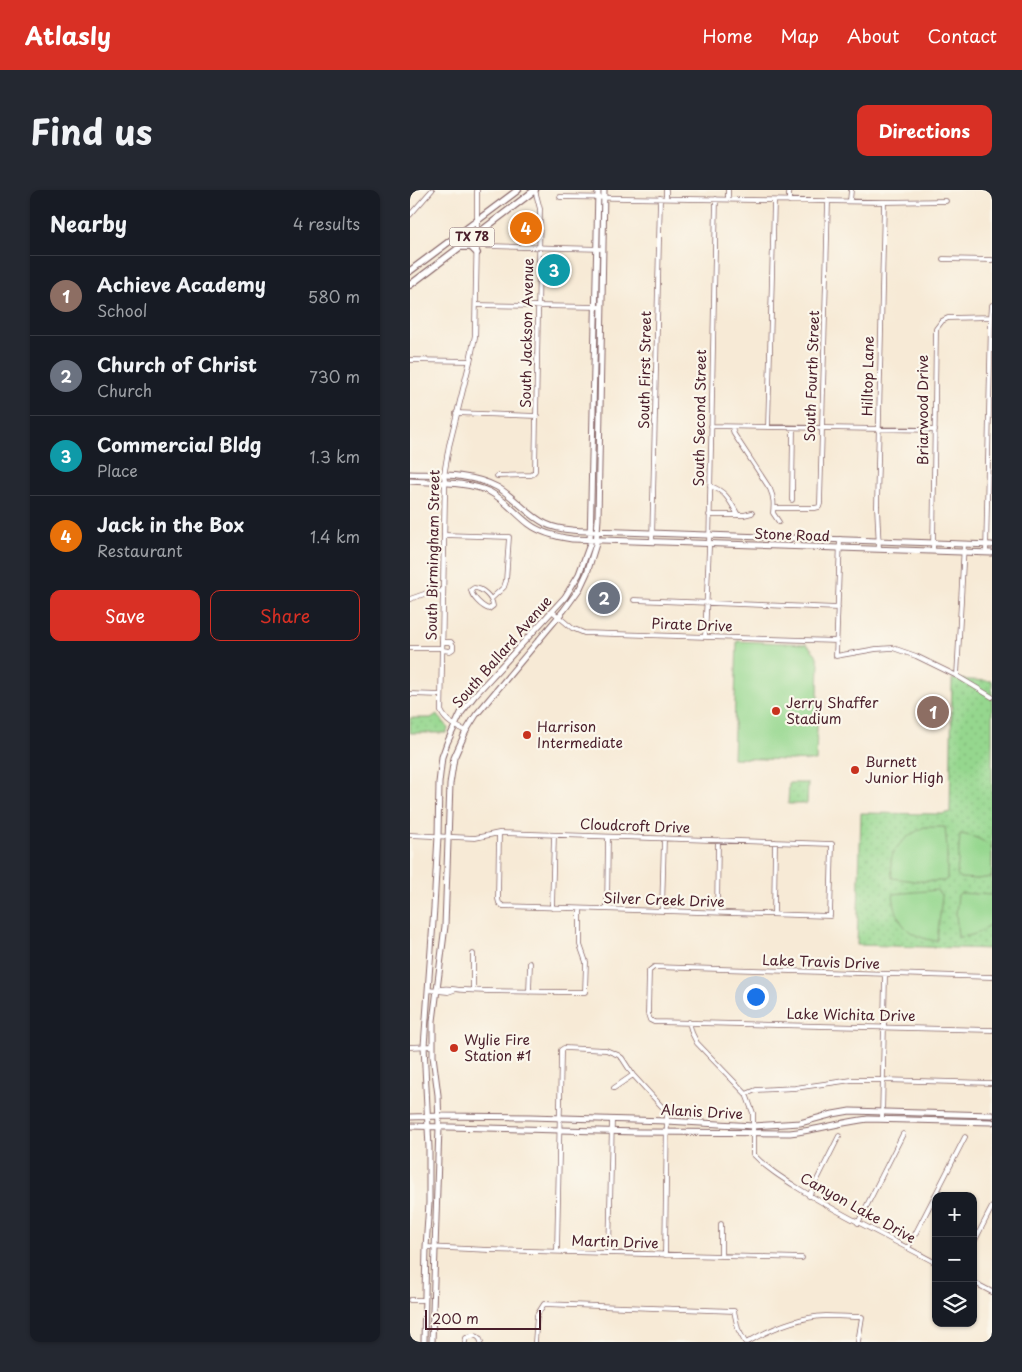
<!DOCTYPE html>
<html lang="en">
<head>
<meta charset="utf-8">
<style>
	body { margin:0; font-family:"Playpen Sans",sans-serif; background:#242831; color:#f1f3f6 }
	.controls { position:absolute; right:15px; bottom:15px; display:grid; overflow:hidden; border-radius:10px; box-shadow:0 1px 4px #0004 }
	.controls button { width:45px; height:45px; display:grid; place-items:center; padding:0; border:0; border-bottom:1px solid #363941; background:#171b24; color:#f1f3f6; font:25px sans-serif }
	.scale { position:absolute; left:15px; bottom:12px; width:116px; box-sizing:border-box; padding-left:5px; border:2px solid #4a1f2b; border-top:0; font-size:14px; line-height:18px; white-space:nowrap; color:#4a1f2b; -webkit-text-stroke:4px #fbf7ec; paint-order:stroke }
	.you { position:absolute; left:345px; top:806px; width:18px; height:18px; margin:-12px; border:4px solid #fff; border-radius:50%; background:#1a73e8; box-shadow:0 0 0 8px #1a73e833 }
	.badge { display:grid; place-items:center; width:32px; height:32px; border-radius:50%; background:#d93025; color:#fff; font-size:16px; font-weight:700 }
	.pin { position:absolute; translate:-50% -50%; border:2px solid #fff; box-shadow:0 1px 5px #0006 }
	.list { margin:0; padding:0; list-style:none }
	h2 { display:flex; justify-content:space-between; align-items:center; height:65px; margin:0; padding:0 20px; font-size:21px }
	h2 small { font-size:16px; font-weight:400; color:#9ea1a6 }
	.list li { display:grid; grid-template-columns:32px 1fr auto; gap:15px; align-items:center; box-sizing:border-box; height:80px; padding:0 20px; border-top:1px solid #363941 }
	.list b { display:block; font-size:19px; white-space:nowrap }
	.list p { margin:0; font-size:16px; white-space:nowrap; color:#9ea1a6 }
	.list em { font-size:16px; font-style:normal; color:#9ea1a6 }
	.actions { display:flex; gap:10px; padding:15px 20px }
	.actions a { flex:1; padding:11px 0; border:1px solid #d93025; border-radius:10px; text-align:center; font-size:18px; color:#d93025 }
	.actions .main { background:#d93025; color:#fff }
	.icon { flex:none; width:28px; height:28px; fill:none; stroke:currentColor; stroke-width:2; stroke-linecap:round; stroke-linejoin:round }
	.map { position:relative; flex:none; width:582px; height:1152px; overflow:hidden; border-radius:10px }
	header { display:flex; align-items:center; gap:30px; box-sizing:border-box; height:70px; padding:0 25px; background:#d93025; color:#fff }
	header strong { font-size:24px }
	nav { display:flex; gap:28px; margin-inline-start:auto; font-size:18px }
	.intro { display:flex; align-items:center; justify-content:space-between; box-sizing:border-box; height:120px; padding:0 30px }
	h1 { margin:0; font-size:35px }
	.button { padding:12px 22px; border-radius:10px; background:#d93025; color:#fff; font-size:18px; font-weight:700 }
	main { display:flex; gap:30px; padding:0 30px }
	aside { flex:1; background:#171b24; border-radius:10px; box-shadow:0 1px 4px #0004 }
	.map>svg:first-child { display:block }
	.park { fill:url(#park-dots); stroke:#707b5c }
	.garden { fill:#95d78e; stroke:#707b5c }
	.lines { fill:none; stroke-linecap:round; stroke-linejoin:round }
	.minor-casing { stroke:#876667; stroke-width:5.5 }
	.tertiary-casing { stroke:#876667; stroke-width:6 }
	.secondary-casing { stroke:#876667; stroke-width:7 }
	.primary-casing { stroke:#876667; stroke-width:8 }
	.minor { stroke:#fff; stroke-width:4 }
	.tertiary { stroke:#fff; stroke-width:4.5 }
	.secondary { stroke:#fff; stroke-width:5 }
	.primary { stroke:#fff; stroke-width:5.5 }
	.poi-dot { fill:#c8321e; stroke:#fbf7ec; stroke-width:2 }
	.labels { text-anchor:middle; stroke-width:4.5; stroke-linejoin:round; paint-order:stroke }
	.shield { fill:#fbf7ec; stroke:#7f6065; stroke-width:1 }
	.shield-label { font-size:12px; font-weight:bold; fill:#4a1f2b }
	.street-label { font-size:14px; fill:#4a1f2b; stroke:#fbf7ec }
	.poi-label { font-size:14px; fill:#4a1f2b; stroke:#fbf7ec; text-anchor:start }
</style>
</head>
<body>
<header>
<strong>Atlasly</strong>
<nav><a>Home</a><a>Map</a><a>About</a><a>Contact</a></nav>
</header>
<div class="intro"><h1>Find us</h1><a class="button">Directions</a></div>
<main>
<aside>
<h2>Nearby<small>4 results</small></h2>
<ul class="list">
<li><span class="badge" style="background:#8d6e63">1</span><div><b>Achieve Academy</b><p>School</p></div><em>580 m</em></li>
<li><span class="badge" style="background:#6b7280">2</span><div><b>Church of Christ</b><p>Church</p></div><em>730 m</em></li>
<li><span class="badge" style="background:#0f9aa8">3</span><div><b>Commercial Bldg</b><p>Place</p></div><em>1.3 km</em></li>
<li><span class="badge" style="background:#e8710a">4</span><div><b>Jack in the Box</b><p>Restaurant</p></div><em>1.4 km</em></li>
</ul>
<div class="actions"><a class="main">Save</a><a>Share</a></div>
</aside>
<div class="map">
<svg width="582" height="1152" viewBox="0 0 582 1152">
	<defs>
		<pattern id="park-dots" width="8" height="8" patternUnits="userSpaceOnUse" patternTransform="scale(1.25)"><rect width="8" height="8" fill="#95d78e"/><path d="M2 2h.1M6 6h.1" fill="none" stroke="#82b87b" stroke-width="1.8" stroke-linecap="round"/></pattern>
	</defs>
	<rect width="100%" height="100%" fill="#fbf7ec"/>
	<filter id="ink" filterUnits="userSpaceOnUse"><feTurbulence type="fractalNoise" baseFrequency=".02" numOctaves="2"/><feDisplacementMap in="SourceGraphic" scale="10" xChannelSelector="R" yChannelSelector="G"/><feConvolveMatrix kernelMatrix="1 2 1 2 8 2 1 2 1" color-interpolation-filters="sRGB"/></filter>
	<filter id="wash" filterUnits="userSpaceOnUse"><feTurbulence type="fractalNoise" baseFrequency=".0096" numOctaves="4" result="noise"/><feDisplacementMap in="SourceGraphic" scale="20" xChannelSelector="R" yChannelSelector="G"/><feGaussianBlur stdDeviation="1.12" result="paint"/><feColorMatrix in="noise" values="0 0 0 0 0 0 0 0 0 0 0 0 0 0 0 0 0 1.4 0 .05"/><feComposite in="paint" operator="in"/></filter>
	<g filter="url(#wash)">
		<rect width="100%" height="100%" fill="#f7ead6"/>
		<!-- park -->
		<path class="park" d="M542,489l40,2v268l-135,-4 4,-132 82,1 7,-2z
			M27,524c3,5 11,10 11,16l-2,3h-36v-15h21z
			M379,593h19l-1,21h-19z"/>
		<!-- garden -->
		<path class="garden" d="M327,451l70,3 9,10 3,9 -3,98 -83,-3z
			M514,637h21l2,22v30l-3,2h-29l-23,-3c0,-5 -1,-11 -1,-17 2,-16 20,-27 33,-34z
			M550,644c14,2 23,5 32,15v28l-15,2 -17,-1 -3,-3z
			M527,700l5,6 -5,45c-29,-4 -41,-17 -44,-47z
			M550,703l32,2v27c-11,11 -18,14 -34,15l-2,-24 2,-18z"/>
	</g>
	<g filter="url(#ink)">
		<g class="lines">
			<defs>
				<path id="minor" d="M67,0v44
					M150,7l324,5 62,-1
					M256,8v-8
					M318,9v-9
					M379,11v-11
					M440,11l1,-11
					M0,25l22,-25
					M77,56l116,3
					M533,69l49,1
					M66,115l126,2
					M0,170l60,1
					M46,223l81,3
					M301,236l224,4
					M322,237l2,7 36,55c4,9 4,15 3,24l6,9
					M358,237l6,-226
					M87,286l34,-1 4,-4 5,-262 -5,-19
					M300,296c16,5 20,15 28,29
					M382,310l1,-72
					M364,318h41l4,-1 1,-3 8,-303
					M299,325h35l8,-2
					M34,345l65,2 -3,44 -2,6 -13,12
					M430,349l-4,117 40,-7 17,-1 23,8 41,20 35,21
					M242,352l8,-344
					M469,359l-2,-43 7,-304
					M523,361l3,-222 6,-8 6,-3 43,-1
					M576,363l5,-236 1,-12
					M64,398c8,0 18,9 19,18l-4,3c-7,-2 -17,-12 -18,-19z
					M0,409l17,-6 16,-2
					M224,410l204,8
					M143,422l19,16 12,5 253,8
					M295,447l4,-90 7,-348
					M0,458h32
					M32,460l8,1 3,-2v-4l-2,-3h-9
					M547,486l7,-132
					M0,504l31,1
					M0,645l65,3 24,-5 333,11 -2,72 -327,-10 -4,-3 -1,-4 1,-66
					M142,718l2,-73
					M197,719l1,-72
					M252,720l2,-72
					M307,722l1,-72
					M364,724l1,-72
					M582,787l-338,-10 -5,4 -1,43 2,6 4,2 338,8
					M18,800l20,2 6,-2
					M27,800c8,-4 18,0 27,0 40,2 81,2 121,2l1,-30 -6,-17v-36
					M63,800v-36
					M119,802l1,-29
					M279,832l3,11 5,10 49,51 7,19v41c13,14 29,24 45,34 44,28 92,50 138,75
					M0,857l23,-1
					M204,898l19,-13
					M336,904l10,-4 39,-2 57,-8h30l110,3
					M472,929l3,-144
					M399,1006l30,-60
					M448,1033l45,-89
					M311,1034v32
					M563,1054l19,-37
					M16,1057l63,3 313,8
					M498,1058l57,-111
					M147,1061l4,-197v-4l3,-2 42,2 12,5 4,3 11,17 32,35 2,4 -2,141
					M199,1063l3,-133
					M563,1092l19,10
					M0,1110h15
					M55,1152l1,-4c6,-3 13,-4 15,4
					M125,1152l2,-27 7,-11 190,7 4,18 7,13
					M338,1152c24,-14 51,-25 78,-26 12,0 24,1 36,1l-4,25"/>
				<path id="tertiary" d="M56,541c-11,-5 -20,-9 -25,-20l4,-228 -1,-8 5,-29 21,-85 5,-25 2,-102"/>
				<path id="secondary" d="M0,284c28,1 61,-1 87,13 18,10 30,28 49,37 18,9 55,7 76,8l370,13
					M0,291c24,2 58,0 80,11 15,8 26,22 39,32 12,9 29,13 43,15l420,14
					M0,927l32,-1 88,1 137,4 86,5 47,-3 33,-9 17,-3 142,4
					M0,936l228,6 152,1c27,-3 52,-11 78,-14l124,3
					M14,1152l2,-95 3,-44v-55l-5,-102 10,-138 4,-72 1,-53 3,-26 5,-14 14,-30 14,-18 90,-98 14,-23 11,-30 8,-354
					M22,1152l7,-215 -1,-32 -5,-39v-35l12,-95 5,-142 4,-26 12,-27 10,-16 88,-105 16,-22 7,-15 9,-29 2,-25 6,-329"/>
				<path id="primary" d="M50,57h11l6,6
					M0,81l108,-81
					M0,95l125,-95"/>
			</defs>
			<!-- minor casing -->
			<use href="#minor" class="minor-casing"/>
			<!-- tertiary casing -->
			<use href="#tertiary" class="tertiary-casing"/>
			<!-- secondary casing -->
			<use href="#secondary" class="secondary-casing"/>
			<!-- primary casing -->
			<use href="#primary" class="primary-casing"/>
			<!-- minor -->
			<use href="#minor" class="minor"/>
			<!-- tertiary -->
			<use href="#tertiary" class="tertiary"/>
			<!-- secondary -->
			<use href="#secondary" class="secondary"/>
			<!-- primary -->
			<use href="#primary" class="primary"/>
		</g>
	</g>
	<!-- markers -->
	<g class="poi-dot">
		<circle cx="366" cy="521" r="5"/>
		<circle cx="117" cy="545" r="5"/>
		<circle cx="445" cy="580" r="5"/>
		<circle cx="44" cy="858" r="5"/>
	</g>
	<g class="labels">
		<!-- shield labels -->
		<rect class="shield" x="39.5" y="37.5" width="45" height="19" rx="4"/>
		<g class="shield-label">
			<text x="62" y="51">TX 78</text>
		</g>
		<!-- street labels -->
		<g class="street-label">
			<text transform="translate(117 143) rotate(-89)" y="5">South Jackson Avenue</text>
			<text transform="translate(235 180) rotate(-89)" y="5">South First Street</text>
			<text transform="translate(402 186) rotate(-88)" y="5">South Fourth Street</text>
			<text transform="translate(458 186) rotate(-89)" y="5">Hilltop Lane</text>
			<text transform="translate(513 220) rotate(-90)" y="5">Briarwood Drive</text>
			<text transform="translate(290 228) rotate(-89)" y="5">South Second Street</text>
			<text transform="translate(382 345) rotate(2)" y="5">Stone Road</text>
			<text transform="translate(23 365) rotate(-89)" y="5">South Birmingham Street</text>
			<text transform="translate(282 435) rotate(2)" y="5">Pirate Drive</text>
			<text transform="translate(92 462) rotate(-49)" y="5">South Ballard Avenue</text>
			<text transform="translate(225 636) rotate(2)" y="5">Cloudcroft Drive</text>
			<text transform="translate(254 710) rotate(2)" y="5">Silver Creek Drive</text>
			<text transform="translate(411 772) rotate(2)" y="5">Lake Travis Drive</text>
			<text transform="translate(441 825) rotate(1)" y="5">Lake Wichita Drive</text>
			<text transform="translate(292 922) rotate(3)" y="5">Alanis Drive</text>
			<text transform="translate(448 1018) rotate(29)" y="5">Canyon Lake Drive</text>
			<text transform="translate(205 1052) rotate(2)" y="5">Martin Drive</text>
		</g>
		<!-- poi labels -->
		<g class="poi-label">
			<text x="376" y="518">Jerry Shaffer<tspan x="376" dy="16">Stadium</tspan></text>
			<text x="127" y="542">Harrison<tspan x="127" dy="16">Intermediate</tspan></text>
			<text x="455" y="577">Burnett<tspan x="455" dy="16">Junior High</tspan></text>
			<text x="54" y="855">Wylie Fire<tspan x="54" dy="16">Station #1</tspan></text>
		</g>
	</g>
</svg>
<div class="controls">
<button>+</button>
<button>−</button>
<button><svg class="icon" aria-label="layers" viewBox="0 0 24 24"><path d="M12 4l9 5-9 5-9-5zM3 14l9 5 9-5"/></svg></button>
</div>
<div class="scale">200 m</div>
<div class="you"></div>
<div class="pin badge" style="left:523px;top:522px;background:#8d6e63">1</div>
<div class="pin badge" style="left:194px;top:408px;background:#6b7280">2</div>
<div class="pin badge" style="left:144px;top:80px;background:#0f9aa8">3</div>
<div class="pin badge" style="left:116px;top:38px;background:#e8710a">4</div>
</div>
</main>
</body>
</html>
